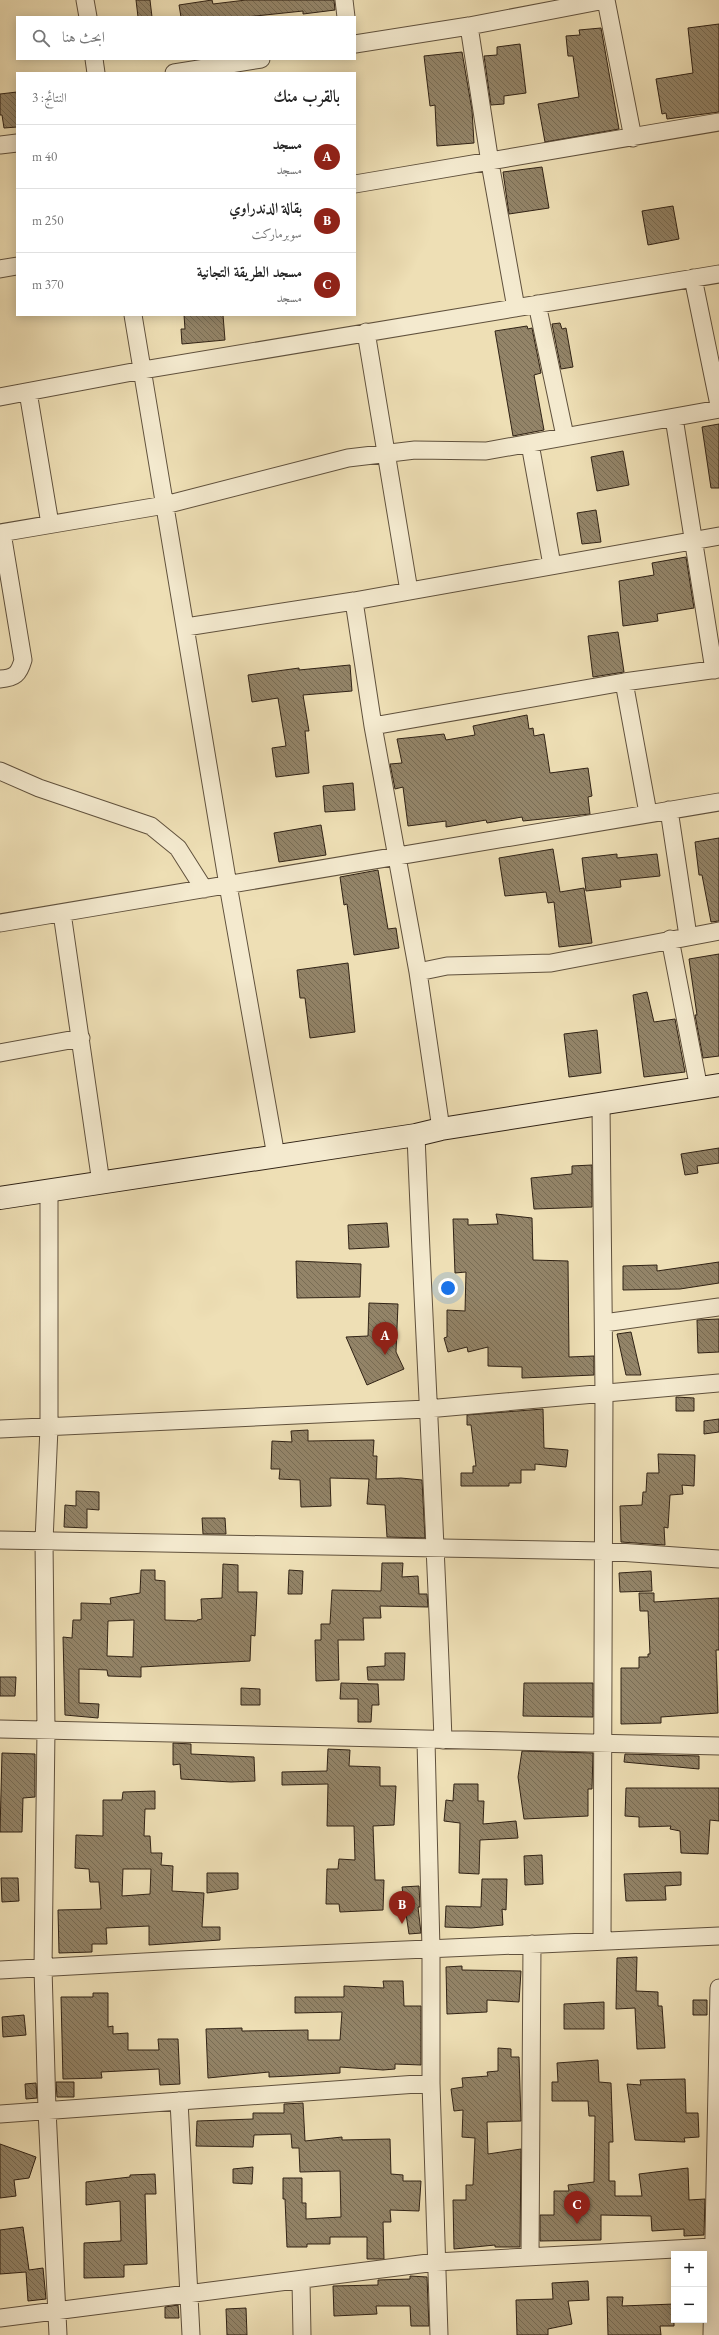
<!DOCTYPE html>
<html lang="ar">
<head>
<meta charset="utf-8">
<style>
	body { margin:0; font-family:"EB Garamond",Amiri,serif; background:#f2f2f2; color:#222; direction:rtl }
	.controls { position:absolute; right:12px; bottom:12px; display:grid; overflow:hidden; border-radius:0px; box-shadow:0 2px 10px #0003 }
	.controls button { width:36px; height:36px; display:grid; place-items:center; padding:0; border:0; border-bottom:1px solid #e0e0e0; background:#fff; color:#222; font:20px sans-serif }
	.you { position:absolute; left:448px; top:1288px; width:14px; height:14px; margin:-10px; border:3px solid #fff; border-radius:50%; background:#1a73e8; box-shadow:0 0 0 6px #1a73e833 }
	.badge { display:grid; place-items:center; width:26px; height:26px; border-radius:50%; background:#8f2418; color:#fff; font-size:13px; font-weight:700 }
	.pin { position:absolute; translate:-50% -33px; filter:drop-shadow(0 1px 2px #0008) }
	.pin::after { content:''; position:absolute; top:21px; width:14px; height:12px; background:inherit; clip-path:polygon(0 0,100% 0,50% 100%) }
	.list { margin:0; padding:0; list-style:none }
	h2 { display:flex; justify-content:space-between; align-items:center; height:52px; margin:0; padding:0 16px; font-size:17px }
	h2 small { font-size:13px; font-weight:400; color:#767676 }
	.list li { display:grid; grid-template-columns:26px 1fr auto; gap:12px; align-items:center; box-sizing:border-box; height:64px; padding:0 16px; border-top:1px solid #e0e0e0 }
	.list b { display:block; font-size:15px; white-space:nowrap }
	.list p { margin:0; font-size:13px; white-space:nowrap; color:#767676 }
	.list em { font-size:13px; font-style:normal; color:#767676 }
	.icon { flex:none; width:22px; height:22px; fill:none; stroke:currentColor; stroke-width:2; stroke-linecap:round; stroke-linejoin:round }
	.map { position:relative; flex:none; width:719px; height:2335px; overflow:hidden; direction:ltr }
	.search { position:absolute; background:#fff; box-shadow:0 2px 10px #0003; left:16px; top:16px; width:340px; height:44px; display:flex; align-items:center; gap:10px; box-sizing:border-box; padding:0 14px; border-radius:0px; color:#767676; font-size:15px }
	.panel { position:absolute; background:#fff; box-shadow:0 2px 10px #0003; left:16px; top:72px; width:340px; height:244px; border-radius:0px; direction:rtl }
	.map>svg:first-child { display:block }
	.building { fill:url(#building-back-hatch); stroke:#302215; fill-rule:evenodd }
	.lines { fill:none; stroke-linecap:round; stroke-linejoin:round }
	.street-casing { stroke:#60513d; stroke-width:19 }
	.secondary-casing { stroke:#302215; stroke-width:24 }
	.street { stroke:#f4eacf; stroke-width:17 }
	.secondary { stroke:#f4eacf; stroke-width:22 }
</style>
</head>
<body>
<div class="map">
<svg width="719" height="2335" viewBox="0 0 719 2335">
	<defs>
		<pattern id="building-back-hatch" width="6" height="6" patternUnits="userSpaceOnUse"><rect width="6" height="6" fill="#938468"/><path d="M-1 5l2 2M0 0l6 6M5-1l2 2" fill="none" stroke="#786c54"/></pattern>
	</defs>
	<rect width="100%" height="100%" fill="#eedfb5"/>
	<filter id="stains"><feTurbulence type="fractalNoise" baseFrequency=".005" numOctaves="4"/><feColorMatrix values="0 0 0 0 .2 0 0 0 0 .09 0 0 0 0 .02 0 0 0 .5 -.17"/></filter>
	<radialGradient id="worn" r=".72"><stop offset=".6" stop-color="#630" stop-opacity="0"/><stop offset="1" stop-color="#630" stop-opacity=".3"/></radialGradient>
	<!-- building -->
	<path class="building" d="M136,0h14l2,17h-14z
		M212,0l1,4 33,-4h88l1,10 -32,4v-3l-57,6h-65l-2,-12z
		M719,24v88l-52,7 -1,-6 -4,1 -6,-35 37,-6 -5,-45z
		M601,28l18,101 -74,13 -7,-38 41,-7 -6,-41h-5l-2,-20 14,-1 -1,-5z
		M520,44l6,49 -22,3v8l-13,1 -7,-49 13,-1v-8z
		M462,52l10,58 2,33 -37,3 -2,-41 -5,1 -6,-50z
		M17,92v35l-13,1 -2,-13h-2v-21z
		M542,167l7,41 -40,6 -6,-42z
		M673,206l6,33 -31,6 -6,-34z
		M184,315h39l2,25 -43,4 -1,-15h4z
		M560,323l2,6 4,-1 7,39 -12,2 -9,-45z
		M527,326l1,3 4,-1 9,45 -7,2 10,55 -31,6 -18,-105z
		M719,424v64h-8l-9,-61z
		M623,451l6,34 -32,6 -6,-34z
		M596,510l5,32 -19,2 -5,-31z
		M686,557l8,51 -37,6 1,7 -35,5 -4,-45 35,-6 -2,-12z
		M618,632l6,40 -31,5 -5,-41z
		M350,665l2,26 -49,4 6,36h-4l4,42 -33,4 -4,-29 14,-2 -8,-48 -26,4 -4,-27 51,-7v2z
		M527,715l2,14 4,-1 1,8 10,-2 6,39 38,-5 4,28 -4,1 2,17 -67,7 -1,-4 -35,6 -1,-3 -40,7v-6l-38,5 -5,-39 -8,2 -5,-25 12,-1 -5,-24 47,-5 2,6 29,-5 -2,-9z
		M353,783l2,27 -30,2 -2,-26z
		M321,825l5,30 -47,7 -5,-29z
		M719,838v83l-8,1 -9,-47h-3l-4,-33z
		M553,849l7,43 24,-4 8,55 -33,4 -5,-45 -6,1 -2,-11 -41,4 -6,-38z
		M617,854v4l40,-4 3,22 -40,4 1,7 -35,4 -4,-33z
		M378,870l10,59 8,-1 3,20 -45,7 -7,-51 -3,1 -4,-28z
		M719,954v102l-16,2 -8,-43h2l-8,-56z
		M348,963l7,69 -45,6 -5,-40h-5l-3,-28z
		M647,992l7,30 21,-3 10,53 -41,5 -11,-82z
		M597,1030l4,43 -32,4 -5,-43z
		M719,1148v15l-22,3 1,7 -13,2 -4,-21z
		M592,1165v42l-58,2 -3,-31 41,-4v-8z
		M496,1214l36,4 1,42 35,1 1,96 25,-1v19l-72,3v-11l-34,-1v-19l-20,5 -1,-5 -19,5 -4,-14 3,-1v-27l18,1 1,-39 -11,1 -2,-54h15v6l30,-1z
		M387,1223l2,24 -40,2 -1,-24z
		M296,1261l65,3 -1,33 -63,1z
		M719,1262v21l-39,6 -57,1v-24l34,-1v6z
		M369,1303l29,1 -2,48 8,17 -37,16 -21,-48 22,-1z
		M719,1319v33l-21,1 -1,-33z
		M631,1332l10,43h-15l-9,-41z
		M676,1397l18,1v13h-18z
		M543,1409l1,39 24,2 -2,17 -31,-3v6h-14v13h-12v3h-48v-13h12v-7h3l-5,-41h-4v-10z
		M719,1419v13l-15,2v-13z
		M308,1430v11l66,-1 -1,16h4l-1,23 25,-1 21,2 3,58 -38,-1 -2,-32 -18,-1 2,-25 -39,-1 1,28 -30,1 -1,-27 -21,-1 1,-10h-9l1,-28 20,1 -1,-11z
		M658,1454l37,1 -1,31 -12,-1 1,9 -13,1 -2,33 -4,-1 1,18 -44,-3 -1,-36 22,-1 1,-13h3l1,-19h12z
		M76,1491l23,1v18l-12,-1v19l-23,-1 1,-22 11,1z
		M202,1518h23l1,16h-23z
		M382,1563h21l-1,14 16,-1 1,18h8l1,13 -48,-1 1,12h-18l1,22h-26l1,40 -23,1 -1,-41h6v-16h9l2,-34 49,1z
		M223,1564l15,1v27h19l-2,44 -4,-1 -1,26 -109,6v10l-33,-1 -1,-6 -28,-1v34l20,1 -1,14 -33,-3 -2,-78 9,1 1,-18h8v-17l30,1 -1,-6 30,-5 1,-23h14v10l10,1v39l32,1v-1l5,-1 -1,-20 21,-1zM134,1620l-1,37 -26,-1 1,-35z
		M289,1570l14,1 -1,23h-14z
		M651,1571l1,20 -32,1 -1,-19z
		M639,1593h15v9l65,-4v52h-3l2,63 -57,4v6l-40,1v-56h18v-11h9v-3h2l-2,-43h-8z
		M385,1653h20l-1,27h-36l-1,-13 18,-1z
		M0,1677h16l-1,19h-15z
		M341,1683l37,1 1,21h-7l-1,17h-13v-23h-18z
		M524,1683h69v34l-70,-1z
		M241,1688l19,1v16h-19z
		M173,1743l18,1v10l63,3 1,24 -24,1 -50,-3 -1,-15 -7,1z
		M328,1749l22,1 -1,16 31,1v19h16l-2,39 -21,1 2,54h9l-1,30 -43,2 -1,-8h-13l1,-35h11l1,-10 16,1 -1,-34h-27l1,-42 -46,1v-13l45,-1z
		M522,1751l71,2 -1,36h-4v27l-64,3 -6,-42z
		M2,1753l33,1v43l-12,1 -1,34h-22z
		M625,1754l74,2v13l-75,-7z
		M454,1784h24v17h6l-1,23 33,-3 2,17 -38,2 -1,34 -20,-1 1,-50 -16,-2 2,-21 7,1z
		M626,1788h93v33l-9,-1 -2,34 -27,-1 -1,-22 -10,-2 1,-3 -32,1v-10l-14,-1z
		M155,1791v18h-10l-1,27h6l1,17h11l-1,12 12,1 -1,25 32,2 -2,34h18v13l-71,5v-19l-43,2 1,16h-15v8l-33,1 -1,-43 43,-1 -2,-27h-9l-1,-13 -14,-1 1,-33 27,1v-36h19l1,-8zM123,1869h28l-1,25 -28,2z
		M542,1855l1,29 -18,1 -1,-29z
		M681,1872v13l-16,1 1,14 -40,1 -2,-27z
		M207,1873h31v16l-31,4z
		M1,1878h17l1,23 -17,1z
		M482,1879h25l-1,31 -4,-1 1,16 -32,3 -26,-1 1,-21 35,1z
		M419,1886l1,21h-2l3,26 -12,1 -7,-47z
		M637,1957l-1,34 22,1v14h4l3,42 -28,1 -2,-41 -19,1 1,-51z
		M462,1966v4l59,1 -2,31 -32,-2v12l-40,2 -1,-47z
		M383,1981h20l1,25h17v59l-26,-1v5l-12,1 -43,-3v6l-48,3 -23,1v-5l-61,6 -2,-49 36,-1v3l66,-1v10h32l2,-28 -47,1v-16h49v-11l40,2z
		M93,1993h15v34l5,-1v8l15,-1v17h31l-1,-11h20l2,45 -20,1 -1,-16 -58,3 1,6 -39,1 -2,-82h32z
		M693,2000h14v15h-14z
		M604,2002v27h-40v-25z
		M24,2015l2,20 -23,2 -1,-20z
		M498,2048l13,1v8h8l2,64 -34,1 1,32 33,-5 -1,98h-25v-2l-41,4 -1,-49h13v-15h7l2,-47 -13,-1 1,-27 -9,1 -3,-22 12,-2 -1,-9 26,-2 -1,-4 11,-1z
		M598,2060l1,22 12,1 2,59h-4v39h6v15h27l-3,-22 49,-6 1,32 16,-1 -1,36 -20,1v-7l-32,2 -1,-15 -50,-1v25l-61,1v-26h14v-24h15l-1,-6 26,-3 1,-66h-6l-1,-15h-36v-19h6l-1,-19z
		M685,2079l1,34h12l1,24 -15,1 1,4 -50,-2 -8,-56 14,1 -1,-5z
		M56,2082h18v15h-17z
		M36,2083l1,15 -11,1 -1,-15z
		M303,2103l2,38 37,-4v3l48,-1 1,35 12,1v6h18l-2,30 -29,-1 1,12h-8l1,37h-17v-22h-37v7h-23v3h-20l-2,-48h-2v-21h19v25h4v16l35,-2 -1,-46 -40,1 -1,-24h-7l-1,-14 -37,1 -1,12 -57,-1 1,-25 56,-2v-6h31v-9z
		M0,2144l36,13 -7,21 -15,2 2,16 -16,2z
		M253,2167l-1,17 -19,-1v-14z
		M155,2174l1,20h-11l2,70 -23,1v12l-40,1v-35l37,-2 -1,-40 -34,4v-23l44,-5v-2z
		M23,2227l6,43 14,-2 3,31 -18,2 -2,-29 -26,2v-44z
		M410,2276l17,1 2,49h-18l-1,-20h-34l1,8 -43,2 -1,-30 45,-1v-5l32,-1z
		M588,2281l1,19 -21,1 4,23 -24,5v6h-31l-1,-35 37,-1 -1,-16z
		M607,2297h16l-1,9 52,-2v22h-14l1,9h-53z
		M178,2305l1,13h-14v-11z
		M246,2308l1,27h-20l-1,-26z"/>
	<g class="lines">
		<defs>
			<path id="street" d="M85,0l3,17
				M344,0l2,17
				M606,0l27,138
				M469,26l21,137 26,145
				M355,44l114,-18 136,-26
				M94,59l2,14
				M174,73l87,-14
				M0,145l17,-2
				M355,184l364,-62
				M0,269l17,-3
				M693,278l26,127
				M537,304l28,132
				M133,315l95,570 48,271
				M366,332l43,259
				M28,392l22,132
				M0,397l143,-27 576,-96
				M674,418l40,252
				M530,444l22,121
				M0,533l165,-28 183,-47 67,-8 71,1 233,-42
				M354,601l19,125 45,246 23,157
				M186,627l168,-26 365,-65
				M0,679c15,-1 19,-5 23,-19l-21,-127
				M624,682l24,131
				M373,726l251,-44 95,-13
				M0,771l39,17 112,38 27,22 26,41
				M669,810l19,126
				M62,913l39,270
				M0,923l719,-121
				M670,939l29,150
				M418,972l29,-6 104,-3 168,-32
				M0,1053l81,-15
				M601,1105l3,287 -2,549
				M416,1135c8,202 20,403 27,605
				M49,1191v237l-5,113 2,189 -3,238 4,142 11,225
				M604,1323l115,-16
				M0,1429l427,-20 292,-26
				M0,1540l604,11 115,8
				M0,1729l719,17
				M426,1740l5,210v133l8,252
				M0,1970l180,-10 539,-24
				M179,2101l12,234
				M0,2114l431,-31
				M530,2257l2,-313
				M301,2281l1,54
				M0,2318l436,-56 276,-15
				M712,2335l7,-347"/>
			<path id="secondary" d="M0,1198l416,-63 25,-6 278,-44"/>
		</defs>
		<!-- street casing -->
		<use href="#street" class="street-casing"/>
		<!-- secondary casing -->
		<use href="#secondary" class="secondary-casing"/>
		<!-- street -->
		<use href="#street" class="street"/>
		<!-- secondary -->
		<use href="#secondary" class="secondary"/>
	</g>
	<rect width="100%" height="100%" filter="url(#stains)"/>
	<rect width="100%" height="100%" fill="url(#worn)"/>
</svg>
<div class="controls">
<button>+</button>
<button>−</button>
</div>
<div class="you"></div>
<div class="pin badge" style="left:385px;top:1355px">A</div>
<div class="pin badge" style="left:402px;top:1924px">B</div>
<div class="pin badge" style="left:577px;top:2224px">C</div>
<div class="search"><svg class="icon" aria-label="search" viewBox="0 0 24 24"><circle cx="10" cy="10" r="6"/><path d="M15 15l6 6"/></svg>ابحث هنا</div>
<section class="panel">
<h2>بالقرب منك<small>النتائج: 3</small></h2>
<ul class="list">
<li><span class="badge">A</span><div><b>مسجد</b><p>مسجد</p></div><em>40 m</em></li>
<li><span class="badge">B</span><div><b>بقالة الدندراوي</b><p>سوبرماركت</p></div><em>250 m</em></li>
<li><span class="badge">C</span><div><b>مسجد الطريقة التجانية</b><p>مسجد</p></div><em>370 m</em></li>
</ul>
</section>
</div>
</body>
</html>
